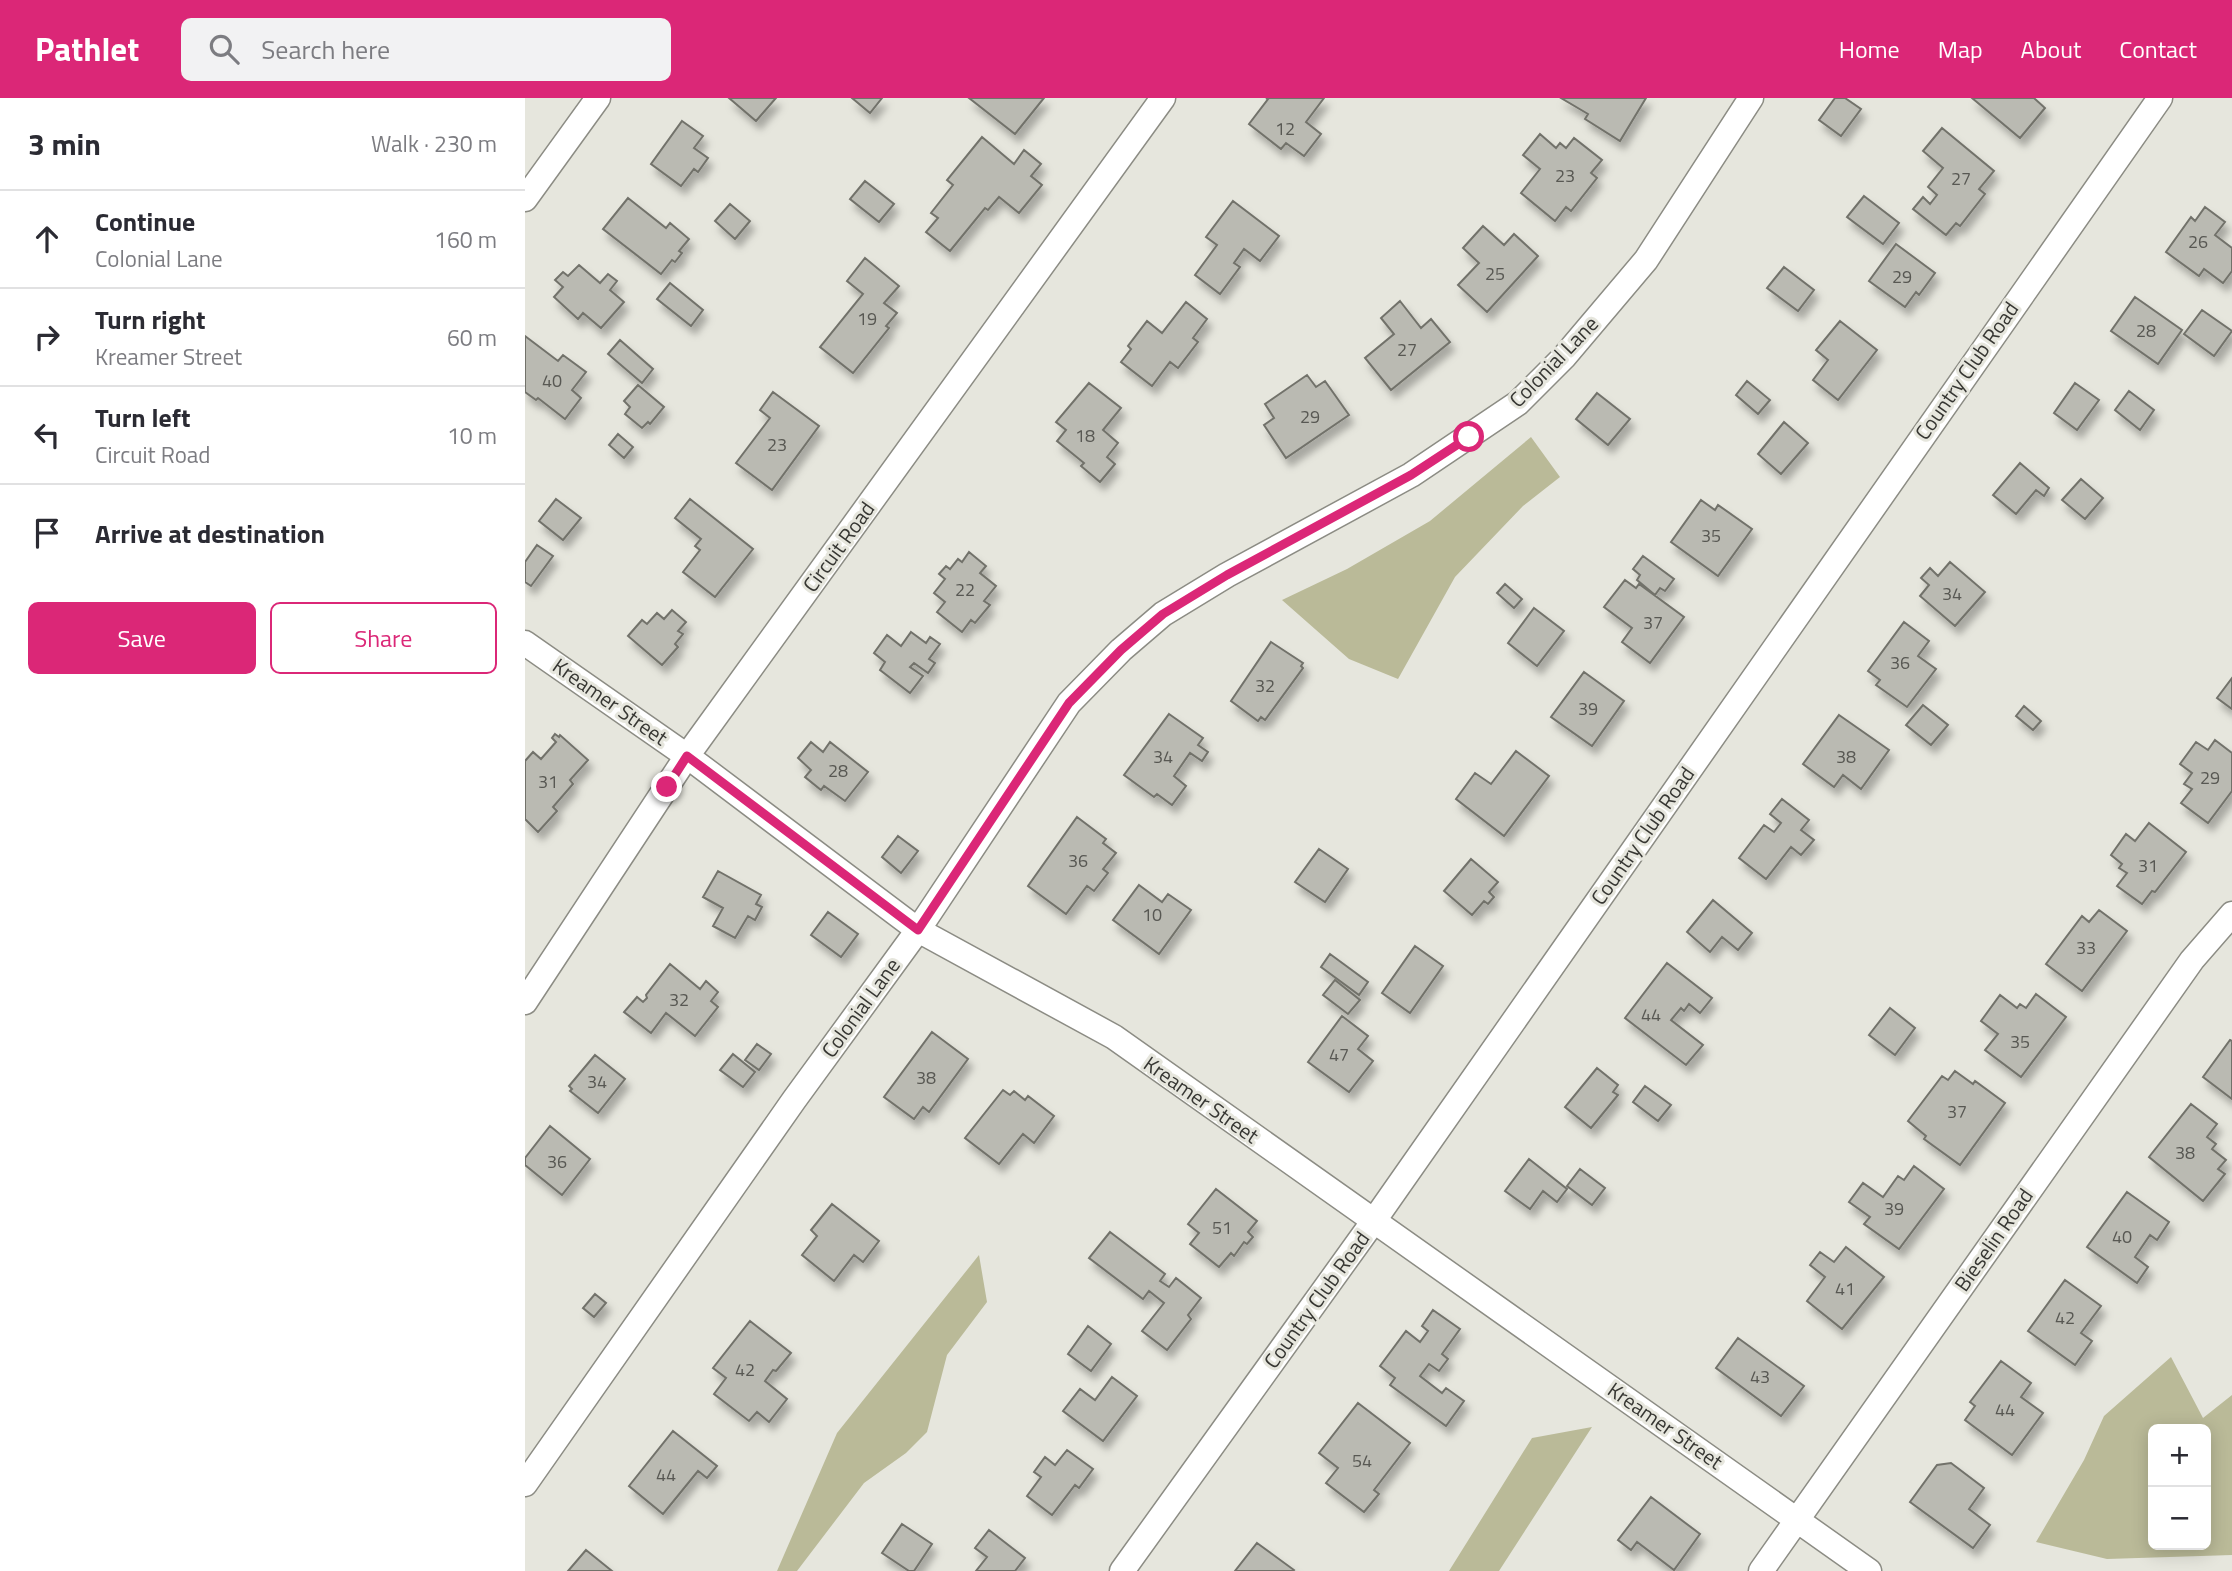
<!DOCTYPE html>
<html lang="en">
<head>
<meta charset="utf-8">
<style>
	body { margin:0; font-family:"Titillium Web",sans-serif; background:#f2f2f3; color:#2b2b33 }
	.controls { position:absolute; right:21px; bottom:21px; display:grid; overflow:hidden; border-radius:10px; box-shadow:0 4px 18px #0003 }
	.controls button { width:63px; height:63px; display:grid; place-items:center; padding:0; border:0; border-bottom:2px solid #e1e1e2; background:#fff; color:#2b2b33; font:35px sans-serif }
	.stop { position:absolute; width:21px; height:21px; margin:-16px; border:5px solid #db2777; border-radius:50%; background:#fff }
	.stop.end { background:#db2777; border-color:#fff; box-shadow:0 2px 7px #0008 }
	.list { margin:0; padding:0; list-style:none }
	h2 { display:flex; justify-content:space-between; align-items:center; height:91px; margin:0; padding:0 28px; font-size:30px }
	h2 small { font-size:23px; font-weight:400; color:#7c7c81 }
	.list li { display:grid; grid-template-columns:46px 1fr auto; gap:21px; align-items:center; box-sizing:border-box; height:98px; padding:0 28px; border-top:2px solid #e1e1e2 }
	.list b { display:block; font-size:26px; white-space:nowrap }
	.list p { margin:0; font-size:23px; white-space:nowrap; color:#7c7c81 }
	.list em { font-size:23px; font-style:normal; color:#7c7c81 }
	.actions { display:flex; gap:14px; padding:21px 28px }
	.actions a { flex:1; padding:16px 0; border:2px solid #db2777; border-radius:10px; text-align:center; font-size:24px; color:#db2777 }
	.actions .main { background:#db2777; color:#fff }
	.icon { flex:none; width:38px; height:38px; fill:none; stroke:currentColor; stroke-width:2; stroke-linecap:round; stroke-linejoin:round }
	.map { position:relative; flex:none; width:1707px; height:1473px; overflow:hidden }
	header { display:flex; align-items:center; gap:42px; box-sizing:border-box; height:98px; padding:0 35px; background:#db2777; color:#fff }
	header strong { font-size:33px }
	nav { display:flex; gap:38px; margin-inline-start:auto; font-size:24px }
	.search { width:490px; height:63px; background:#f2f2f3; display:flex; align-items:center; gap:18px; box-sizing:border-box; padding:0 24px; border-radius:10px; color:#7c7c81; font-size:26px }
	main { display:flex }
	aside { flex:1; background:#fff }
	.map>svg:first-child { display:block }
	.green { fill:#baba98; fill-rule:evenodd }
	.building { fill:#babab2; stroke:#72726b; stroke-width:2; filter:url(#shadow) }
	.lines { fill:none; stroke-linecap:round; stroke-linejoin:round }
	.minor-casing { stroke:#8c8c84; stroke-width:27 }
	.minor { stroke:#fff; stroke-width:24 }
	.route { stroke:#db2777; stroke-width:9 }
	.labels { text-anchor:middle; stroke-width:6; stroke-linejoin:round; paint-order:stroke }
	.number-label { font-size:18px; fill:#585853 }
	.street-label { font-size:21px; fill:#373733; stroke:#e6e6dd }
</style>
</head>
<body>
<header>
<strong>Pathlet</strong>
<div class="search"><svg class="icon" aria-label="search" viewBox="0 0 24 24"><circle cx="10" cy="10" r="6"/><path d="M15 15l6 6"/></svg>Search here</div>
<nav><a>Home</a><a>Map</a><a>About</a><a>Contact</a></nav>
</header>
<main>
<aside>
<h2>3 min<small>Walk · 230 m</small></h2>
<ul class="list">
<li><svg class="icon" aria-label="ahead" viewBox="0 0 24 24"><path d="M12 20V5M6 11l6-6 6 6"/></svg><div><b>Continue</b><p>Colonial Lane</p></div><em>160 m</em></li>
<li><svg class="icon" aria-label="right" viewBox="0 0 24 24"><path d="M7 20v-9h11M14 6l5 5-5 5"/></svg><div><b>Turn right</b><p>Kreamer Street</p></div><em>60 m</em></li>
<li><svg class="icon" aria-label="left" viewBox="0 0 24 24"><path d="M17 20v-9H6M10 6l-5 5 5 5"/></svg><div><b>Turn left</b><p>Circuit Road</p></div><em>10 m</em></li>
<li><svg class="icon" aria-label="arrive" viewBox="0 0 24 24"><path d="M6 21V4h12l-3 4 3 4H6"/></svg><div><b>Arrive at destination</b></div></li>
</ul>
<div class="actions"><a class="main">Save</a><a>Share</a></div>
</aside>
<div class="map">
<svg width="1707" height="1473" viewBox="0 0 1707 1473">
	<defs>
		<filter id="shadow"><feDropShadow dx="4.5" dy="8" stdDeviation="3.5" flood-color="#0004"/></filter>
	</defs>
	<rect width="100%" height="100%" fill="#e6e6dd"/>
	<!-- green -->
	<path class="green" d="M1006,339l29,40 -37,29 -68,71 -57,102 -49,-20 -67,-59 65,-31 83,-48z
		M454,1157l8,47 -40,53 -20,77 -21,21 -42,30 -67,88h-20l60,-138z
		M1646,1259l32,61 29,-23v160l-125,4 -71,-17 48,-82 20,-44zM1628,1331h53v116h-53z
		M1067,1329l-93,144h-50l83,-133z"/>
	<!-- building -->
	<path class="building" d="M204,0h47l-20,23z
		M327,0h30l-12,15z
		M444,0h75l-29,36z
		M741,0h58l-18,24 15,12 -17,22 -18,-13 -5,6 -32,-25 19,-25z
		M1036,0h85l-26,43 -35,-22 3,-5z
		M1310,0h10l16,11 -20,27 -22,-16z
		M1447,0h62l11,10 -25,30z
		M157,23l21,15 -9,12 14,10 -10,14 -4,-3 -13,17 -30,-22z
		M1417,30l52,43 -15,18 6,5 -25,32 -4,-3 -10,12 -33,-26 10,-12 7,7 7,-9 -9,-8 15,-19 -20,-17z
		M1015,36l16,14 4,-5 6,5 8,-10 28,22 -11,13 6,5 -26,33 -5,-4 -11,14 -34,-28 19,-24 -17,-14z
		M457,39l32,27 10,-14 17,14 -10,12 11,9 -23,28 -20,-16 -11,13 -3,-2 -35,43 -24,-19 12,-14 -7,-5 22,-28 -6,-5z
		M340,83l29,23 -15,18 -29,-23z
		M1339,98l35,27 -16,21 -36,-27z
		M103,100l38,30 4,-5 19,16 -10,12 3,2 -7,9 -3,-2 -11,14 -58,-45z
		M708,103l46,35 -19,25 -16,-12 -10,14 6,4 -20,27 -25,-19 22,-30 -11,-8z
		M205,106l20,17 -15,18 -20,-18z
		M1680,109l20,15 -10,13 17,13v23l-9,12 -19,-14 -5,7 -33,-24 25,-35 4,4z
		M958,128l21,19 10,-11 24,22 -51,56 -29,-27 21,-22 -16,-15z
		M1371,146l39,29 -16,22 -3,-3 -11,15 -36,-26z
		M340,160l34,28 -15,17 13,10 -11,13 3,2 -36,45 -33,-26 43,-53 -16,-13z
		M54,167l21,18 8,-9 9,7 -7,9 14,12 -23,26 -18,-15 -5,6 -24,-22 9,-10 -8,-7 8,-8 5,4z
		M1259,169l30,23 -16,21 -31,-23z
		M145,185l33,27 -12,16 -34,-27z
		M1610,199l47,33 -24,34 -47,-33z
		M875,203l21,27 10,-9 19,23 -59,48 -26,-32 29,-24 -13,-16z
		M661,204l21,17 -14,19 5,4 -20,26 -8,-6 -18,24 -31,-24 10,-13 -3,-3 19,-25 15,12z
		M1677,212l30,21 -18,25 -30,-22z
		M1315,223l37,29 -39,50 -25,-20 15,-20 -12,-10z
		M0,238l33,25 5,-6 23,17 -14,18 9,8 -16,21 -27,-21 -2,2 -11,-8z
		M95,242l33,29 -11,14 -34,-29z
		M782,277l9,12 9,-6 24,34 -63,43 -22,-33 10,-7 -9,-14z
		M1222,283l23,19 -12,14 -22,-19z
		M564,285l32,25 -18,22 15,13 -11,14 8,7 -15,18 -19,-16 3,-3 -27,-22 9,-11 -10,-8z
		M1550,285l24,17 -22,30 -23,-17z
		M113,287l26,22 -14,17 -2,-2 -6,6 -17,-14 5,-7 -6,-6z
		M1604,293l25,19 -14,20 -25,-20z
		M248,294l46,34 -47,64 -36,-27 34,-45 -10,-8z
		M1072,295l33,26 -22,26 -32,-26z
		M1259,324l24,21 -27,31 -23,-20z
		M93,336l15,13 -9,11 -15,-13z
		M1495,365l29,25 -5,8 -8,-6 -20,24 -23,-19z
		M1556,381l22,19 -18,21 -23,-19z
		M31,401l25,19 -18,22 -24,-19z
		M165,401l63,50 -38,48 -32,-25 17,-22 -5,-4 6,-7 -26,-21z
		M1176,402l14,10 3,-5 34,24 -34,47 -47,-34z
		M12,447l16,11 -22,30 -6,-4v-20z
		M444,454l17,14 -6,7 16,13 -12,15 6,4 -15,18 -4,-3 -9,12 -25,-20 8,-10 -11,-9 11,-14 -6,-5 7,-8 4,3 8,-10 4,3z
		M1118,458l31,23 -9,12 -5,-3 -5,7 -18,-15 3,-5 -7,-6z
		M1425,464l35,30 -30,34 -35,-30 9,-11 -8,-7 9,-10 8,8z
		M1100,482l11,8 3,-4 45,33 -34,46 -28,-21 10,-14 -28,-21z
		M980,486l17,15 -8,9 -17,-15z
		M1009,510l30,23 -27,35 -29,-23z
		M147,512l14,12 -8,9 5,3 -8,10 3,3 -16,18 -34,-29 14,-16 5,4 10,-11 7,6z
		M1379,524l25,19 -11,15 18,13 -29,38 -31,-22 4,-5 -12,-9z
		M386,534l15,11 4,-6 10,7 -11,15 6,4 -7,10 -14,-10 -4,4 13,9 -13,17 -30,-23 5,-8 -11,-9 13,-18 14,11z
		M746,544l32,21 -2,3 2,2 -38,52 -4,-3 -3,4 -27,-20z
		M1059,574l40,29 -32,45 -41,-29z
		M1707,580v31l-15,-11z
		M1398,607l25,20 -17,20 -25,-20z
		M1499,608l17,15 -8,9 -17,-14z
		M644,616l34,24 -5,7 10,7 -6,9 -12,-8 -16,23 12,10 -14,19 -15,-11 -3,3 -30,-22z
		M1314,617l50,35 -28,39 -18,-14 -9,12 -31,-23z
		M30,636l4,3 1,-2 28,25 -18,20 3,4 -20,23 4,4 -19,21 -13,-13v-58l8,-9 8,7 15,-17 -4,-4z
		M1690,642l17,13v38l-24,32 -27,-20 11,-14 -8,-5 8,-11 -12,-9 16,-22 12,8z
		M286,644l12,10 7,-10 38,30 -23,29 -21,-15 -3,4 -16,-13 6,-7 -13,-12z
		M991,653l33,25 -45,60 -48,-37 19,-26 16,11z
		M1257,701l27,21 -8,10 13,10 -13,15 -10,-8 -25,32 -27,-21 25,-33 10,7 7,-9 -11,-9z
		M552,719l29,22 -3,4 13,10 -13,16 5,4 -14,18 -7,-5 -21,28 -38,-28z
		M1624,725l37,29 -31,40 -3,-1 -10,13 -25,-18 10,-13 -8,-5 3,-4 -11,-9 15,-21 9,7z
		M373,738l20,15 -17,22 -19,-16z
		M794,751l29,20 -23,33 -30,-20z
		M946,761l27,23 -9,10 5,5 -6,7 -4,-3 -12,14 -28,-24z
		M193,773l43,24 -5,9 6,3 -7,13 -7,-4 -13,22 -22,-12 10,-18 -20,-11z
		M614,787l23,17 6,-8 23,16 -32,44 -46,-34z
		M1188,802l39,33 -14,17 -16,-13 -12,15 -23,-20z
		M1574,812l28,21 -45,60 -36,-27 36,-48 7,6z
		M303,814l30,22 -17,23 -30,-22z
		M890,848l28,20 -33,47 -28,-20z
		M805,856l38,28 -9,13 -38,-28z
		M1142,865l45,35 -12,15 -11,-9 -5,7 -3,-3 -10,12 32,25 -17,20 -61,-47z
		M145,866l30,25 6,-8 12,11 -7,9 7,6 -23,29 -29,-23 -15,20 -27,-21 13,-15 6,5 4,-4 -1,-3z
		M810,882l25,20 -12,14 -25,-19z
		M1511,896l30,23 -45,60 -36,-27 13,-16 -17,-13 19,-26 17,13 3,-4 6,4z
		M1365,910l25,20 -20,27 -26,-20z
		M817,918l26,20 -10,13 15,12 -24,31 -41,-30z
		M407,934l36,27 -39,53 -6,-5 -9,12 -30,-22z
		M1705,942l2,1v58l-29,-22z
		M232,946l14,10 -12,16 -14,-10z
		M208,956l22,18 -12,15 -23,-17z
		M70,957l30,24 -27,34 -28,-22 2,-2 -3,-3z
		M1072,970l21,17 -5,7 5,3 -27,33 -26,-21z
		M1430,973l18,13 2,-3 30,22 -45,62 -36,-26 2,-3 -18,-15 34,-45 6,4z
		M1120,988l26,19 -13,16 -25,-19z
		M478,992l7,5 4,-4 11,9 3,-4 26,20 -20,27 -11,-9 -24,30 -34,-26z
		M1666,1006l26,20 -10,13 9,7 -4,5 14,11 -8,9 7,5 -22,27 -54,-44z
		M25,1028l40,33 -28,36 -37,-30v-7z
		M1004,1061l38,30 -10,13 -14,-11 -13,18 -25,-18z
		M1389,1068l30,23 -45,60 -35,-25 6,-7 -21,-15 14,-19 20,14 15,-21 6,4z
		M1055,1071l25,19 -13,17 -25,-19z
		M691,1091l41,32 -9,11 5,5 -6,7 -3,-2 -10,14 -3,-3 -12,14 -29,-23 9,-11 -11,-9z
		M1602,1094l42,30 -12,18 -7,-5 -15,22 13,10 -11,16 -50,-36z
		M307,1106l47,37 -16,21 -9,-7 -20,26 -32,-26 15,-19 -6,-6z
		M585,1134l55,42 -5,7 9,6 7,-9 25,20 -13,17 3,4 -24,31 -25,-19 22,-28 -15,-12 -6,8 -54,-41z
		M1321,1149l38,30 -42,52 -35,-28 18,-24 -15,-12 10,-13 14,10z
		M1540,1182l36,26 -20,27 11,8 -17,24 -47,-34z
		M70,1196l11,9 -12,14 -11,-9z
		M908,1212l27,19 -18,25 6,5 -9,12 -10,-7 -9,12 22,17 4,-5 18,13 -18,25 -56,-41 5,-7 -15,-12 26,-35 14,11 8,-11 -6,-5z
		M225,1223l41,32 -15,18 -3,-1 -8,11 22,18 -18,23 -12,-10 -8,9 -35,-27 12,-16 -13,-10z
		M563,1228l23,18 -20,27 -23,-17z
		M1213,1240l66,48 -23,30 -65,-48z
		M1476,1263l30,22 -10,14 22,16 -31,42 -47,-35 10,-14 -5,-4z
		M587,1279l25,19 -34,45 -40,-30 17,-22 15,11z
		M833,1305l52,40 -36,47 5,4 -15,18 -38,-29 12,-15 -19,-15z
		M148,1333l44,35 -10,12 -9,-7 -35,43 -34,-28z
		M542,1352l26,19 -14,19 -4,-3 -23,30 -25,-19 14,-19 -7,-5 11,-15 10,8z
		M1426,1365l33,25 -15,21 21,16 -17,23 -63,-46 27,-37z
		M1126,1399l49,37 -26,36 -37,-28 -6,8 -13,-10z
		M377,1426l30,20 -18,27h-5l-27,-18z
		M464,1432l36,28 -10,13h-39l11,-14 -12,-9z
		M732,1445l37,27 -1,1h-58z
		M61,1452l26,21h-44z"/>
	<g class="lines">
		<defs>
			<path id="minor" d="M0,101l73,-101
				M0,545l162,113 231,174 196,107 755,534
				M0,904l162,-246 476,-658
				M0,1386l269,-384 124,-170 151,-227 52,-53 42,-36 64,-39 184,-100 107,-72 46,-46 82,-97 105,-162
				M597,1473l251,-349 787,-1124
				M1236,1473l431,-611 40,-46"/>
		</defs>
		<!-- minor casing -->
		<use href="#minor" class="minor-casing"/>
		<!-- minor -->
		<use href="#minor" class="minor"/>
	</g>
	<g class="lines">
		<!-- route -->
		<path class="route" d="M142,689l20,-31 231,174 151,-227 52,-53 42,-36 64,-39 184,-100 58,-38"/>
	</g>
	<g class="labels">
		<!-- number labels -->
		<g class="number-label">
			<text x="760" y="37">12</text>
			<text x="1040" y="84">23</text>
			<text x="1436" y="87">27</text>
			<text x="1673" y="150">26</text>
			<text x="970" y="182">25</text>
			<text x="1377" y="185">29</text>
			<text x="342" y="227">19</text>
			<text x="1621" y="239">28</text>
			<text x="882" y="258">27</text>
			<text x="27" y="289">40</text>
			<text x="785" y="325">29</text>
			<text x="560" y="344">18</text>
			<text x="252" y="353">23</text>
			<text x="1186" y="444">35</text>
			<text x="440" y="498">22</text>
			<text x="1427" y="502">34</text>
			<text x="1128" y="531">37</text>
			<text x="1375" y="571">36</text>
			<text x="740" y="594">32</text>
			<text x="1063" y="617">39</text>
			<text x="638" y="665">34</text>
			<text x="1321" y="665">38</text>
			<text x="313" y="679">28</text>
			<text x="1685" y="686">29</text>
			<text x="23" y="690">31</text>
			<text x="553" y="769">36</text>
			<text x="1623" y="774">31</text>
			<text x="627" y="823">10</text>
			<text x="1561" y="856">33</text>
			<text x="154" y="908">32</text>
			<text x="1126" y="923">44</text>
			<text x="1495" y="950">35</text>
			<text x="814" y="963">47</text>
			<text x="401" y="986">38</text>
			<text x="72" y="990">34</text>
			<text x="1432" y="1020">37</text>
			<text x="1660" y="1061">38</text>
			<text x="32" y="1070">36</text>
			<text x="1369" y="1117">39</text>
			<text x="697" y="1136">51</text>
			<text x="1597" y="1145">40</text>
			<text x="1320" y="1197">41</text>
			<text x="1540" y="1226">42</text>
			<text x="220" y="1278">42</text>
			<text x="1235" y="1285">43</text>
			<text x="1480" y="1318">44</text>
			<text x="837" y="1369">54</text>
			<text x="141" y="1383">44</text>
		</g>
		<!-- street labels -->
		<g class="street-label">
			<text transform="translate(1029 264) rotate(-46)" y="7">Colonial Lane</text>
			<text transform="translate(1442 273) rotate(-55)" y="7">Country Club Road</text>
			<text transform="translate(314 449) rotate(-54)" y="7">Circuit Road</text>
			<text transform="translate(85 604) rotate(35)" y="7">Kreamer Street</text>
			<text transform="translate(1118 738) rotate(-55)" y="7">Country Club Road</text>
			<text transform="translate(336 910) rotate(-54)" y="7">Colonial Lane</text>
			<text transform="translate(676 1002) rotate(35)" y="7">Kreamer Street</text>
			<text transform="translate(1469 1142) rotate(-55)" y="7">Bieselin Road</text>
			<text transform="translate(792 1202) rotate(-54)" y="7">Country Club Road</text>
			<text transform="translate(1140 1328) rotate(35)" y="7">Kreamer Street</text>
		</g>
	</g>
</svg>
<div class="controls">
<button>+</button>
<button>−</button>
</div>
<div class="stop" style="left:944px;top:339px"></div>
<div class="stop end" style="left:142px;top:689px"></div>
</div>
</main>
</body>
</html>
